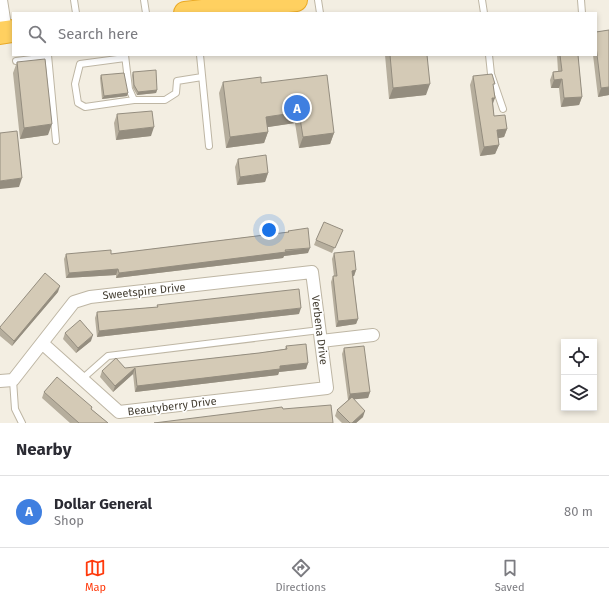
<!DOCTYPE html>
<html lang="en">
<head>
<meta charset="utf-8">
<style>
	body { margin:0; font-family:"Fira Sans",sans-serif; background:#f2f2f3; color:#2b2b33 }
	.controls { position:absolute; right:12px; bottom:12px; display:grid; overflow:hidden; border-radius:0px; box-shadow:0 2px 6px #0003 }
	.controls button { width:36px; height:36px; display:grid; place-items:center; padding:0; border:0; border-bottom:1px solid #e1e1e2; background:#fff; color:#2b2b33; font:20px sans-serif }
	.you { position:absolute; left:269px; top:230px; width:14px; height:14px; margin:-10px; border:3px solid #fff; border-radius:50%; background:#1a73e8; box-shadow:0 0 0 6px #1a73e833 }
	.badge { display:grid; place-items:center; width:26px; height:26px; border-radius:50%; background:#ff3a0c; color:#fff; font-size:13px; font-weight:700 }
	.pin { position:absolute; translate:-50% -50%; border:2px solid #fff; box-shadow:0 1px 4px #0006 }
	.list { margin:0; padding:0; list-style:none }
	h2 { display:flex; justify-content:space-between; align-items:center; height:52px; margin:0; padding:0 16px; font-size:17px }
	h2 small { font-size:13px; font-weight:400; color:#7c7c81 }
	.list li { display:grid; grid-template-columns:26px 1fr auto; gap:12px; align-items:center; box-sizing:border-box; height:72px; padding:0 16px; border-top:1px solid #e1e1e2 }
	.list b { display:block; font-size:15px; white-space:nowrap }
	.list p { margin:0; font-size:13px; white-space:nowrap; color:#7c7c81 }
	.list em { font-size:13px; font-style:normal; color:#7c7c81 }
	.icon { flex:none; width:22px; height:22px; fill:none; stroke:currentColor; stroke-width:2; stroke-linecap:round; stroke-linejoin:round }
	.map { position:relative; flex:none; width:609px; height:423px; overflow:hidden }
	.search { position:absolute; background:#fff; box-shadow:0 2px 6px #0003; left:12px; right:12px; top:12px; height:44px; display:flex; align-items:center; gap:10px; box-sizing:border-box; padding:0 14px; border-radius:0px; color:#7c7c81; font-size:15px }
	.sheet { height:124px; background:#fff }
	nav { display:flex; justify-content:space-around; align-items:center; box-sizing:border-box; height:56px; border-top:1px solid #e1e1e2; background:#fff; font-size:11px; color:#7c7c81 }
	nav a { display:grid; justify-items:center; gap:2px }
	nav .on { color:#ff3a0c }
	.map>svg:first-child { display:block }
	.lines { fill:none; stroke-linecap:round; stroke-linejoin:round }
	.lane-casing { stroke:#beb6a4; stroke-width:8 }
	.street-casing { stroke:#beb6a4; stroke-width:14 }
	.highway-casing { stroke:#eaa924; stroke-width:24 }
	.lane { stroke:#fff; stroke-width:6 }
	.street { stroke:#fff; stroke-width:12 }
	.highway { stroke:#ffd060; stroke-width:22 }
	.wall { fill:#b6ae9d }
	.shaded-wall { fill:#948d7f }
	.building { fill:#d4cab6; stroke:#948d7f }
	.labels { text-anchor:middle; stroke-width:3; stroke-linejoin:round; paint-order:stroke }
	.street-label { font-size:11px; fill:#443e32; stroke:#fff }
</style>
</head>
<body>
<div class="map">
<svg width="609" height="423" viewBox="0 0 609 423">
	<rect width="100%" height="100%" fill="#f3eee2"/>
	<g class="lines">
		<defs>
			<path id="lane" d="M74,0l2,13
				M144,0l2,13
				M318,0l2,13
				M482,0l2,13
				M581,0l1,13
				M48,55l8,86
				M125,55l4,34 5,11h31l11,-7 1,-12 25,-4
				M200,55l9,91
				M489,55l2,19 12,35
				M125,58l-45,6 -5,20 3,19 7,4 49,-7
				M16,61l32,-4
				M82,379l26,-23 212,-26
				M13,380l2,29 7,14"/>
			<path id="street" d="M1,0l5,32
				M321,341l52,-6
				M0,381l13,-1 61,-78 16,-5 222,-25 15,116 -208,24 -77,-69"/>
			<path id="highway" d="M185,13l111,-13
				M0,33l13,-2"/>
		</defs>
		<!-- lane casing -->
		<use href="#lane" class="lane-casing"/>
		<!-- street casing -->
		<use href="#street" class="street-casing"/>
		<!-- highway casing -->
		<use href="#highway" class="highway-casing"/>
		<!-- lane -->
		<use href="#lane" class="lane"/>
		<!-- street -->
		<use href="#street" class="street"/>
		<!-- highway -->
		<use href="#highway" class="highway"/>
	</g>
	<!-- wall -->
	<path class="wall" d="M609,30v65l-11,2 -5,-42h3v-23z
		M385,55h42l-1,40 -37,4z
		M557,55h21l4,42 -3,8 -18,2 -2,-19h-8l-1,-8 3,-8 5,-1z
		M17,62l31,73 -28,4 -7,-66z
		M133,72l24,18 -1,3 -19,2 -4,-7 -1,-13z
		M101,75l27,18 -1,3 -25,3 -2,-21z
		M473,76l21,11 -1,17 1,12 13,13 -3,8 -6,1 1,7 -4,9 -15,2 -10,-71z
		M223,82l38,1 73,50 -4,11 -31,4 -4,-25 -28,4 1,5 -4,11 -38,5 -7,-55z
		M117,114l34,22 -35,4 -2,-17z
		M238,159l30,14 -3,9 -28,3 -2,-18z
		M343,230l-11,23 -18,-8 2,-5z
		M288,231l20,22 -24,3 -1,2 -167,20v-3l-50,3 -2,-19 2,-5h45l177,-22z
		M334,253l22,17 -2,6h-1l5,43 -2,5 -20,3 -5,-45 2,-6h1l-2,-17z
		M58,292l-46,54 -12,-10v-9z
		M157,305l142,9 -202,23 -2,-19 2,-6 60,-5z
		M65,333l26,8 -15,12 -13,-14z
		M286,346l22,17 -2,6 -27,3 -1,3 -143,17 -2,-18 -20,18 -13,-15 2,-6 157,-18 26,-4z
		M344,348l26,44 -2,6 -14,1 9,18 -7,6h-14l-7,-7 2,-6 11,-10 -6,-46z
		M44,392l48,15 -1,2 17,14h-38l-28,-25z"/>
	<!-- shaded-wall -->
	<path class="shaded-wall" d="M562,79l-3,9h-8l3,-8z
		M430,84l-4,11 -37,4 4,-11z
		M609,87v8l-11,2 3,-9z
		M157,90l-1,3 -19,2 1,-3z
		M128,93l-1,3 -25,3 2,-3z
		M582,97l-3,8 -18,2 3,-9z
		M492,98h3l-3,8z
		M299,112l-4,11 -33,5 4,-11z
		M52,124l-4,11 -28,4 4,-11z
		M154,127l-3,9 -35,4 3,-9z
		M507,129l-3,8 -10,2 3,-9z
		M268,132l-4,11 -38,5 4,-11z
		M334,133l-4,11 -31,4 4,-11z
		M499,145l-4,9 -15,2 4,-9z
		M268,173l-3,9 -28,3 3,-8z
		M22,178l-3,9 -19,2v-8z
		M310,248l-2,5 -24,3 -1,2 -167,20 3,-5z
		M118,269l-2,6 -50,3 3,-5z
		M356,270l-2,6 -4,1 2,-6z
		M60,286l-2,6 -46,54 2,-5z
		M301,308l-2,6 -202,23 2,-6z
		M358,319l-2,5 -20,3 2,-6z
		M93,335l-2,6 -15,12 2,-5z
		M308,363l-2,6 -27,3 -1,3 -143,17 2,-6 143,-20z
		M135,368l-2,6 -20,18 2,-6z
		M370,392l-2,6 -20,2 2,-6z
		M365,411l-2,6 -7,6h-4z"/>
	<!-- building -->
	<path class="building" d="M609,30v57l-8,1 -5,-42v-14z
		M390,55h37l3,29 -37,4z
		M560,55h18l4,42 -18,1 -2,-19 -8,1 -1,-8 9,-1z
		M45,59l7,65 -28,4 -7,-66z
		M156,70l1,20 -19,2 -4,-7 -1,-13z
		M124,73l4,20 -24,3 -3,-21z
		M492,74l3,10h-2l2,14h-3l2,18 11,-1 2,14 -10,1 2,15 -15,2 -11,-71z
		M327,75l7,58 -31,4 -4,-25 -33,5 2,15 -38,5 -7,-55 38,-5v6z
		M152,111l2,16 -35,4 -2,-17z
		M17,131l5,47 -22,3v-48z
		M266,155l2,18 -28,4 -2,-18z
		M324,222l19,8 -8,18 -19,-8z
		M308,228l2,20 -25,2 1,2 -167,21 -1,-4 -49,4 -3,-19 45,-4v4l178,-22 -1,-1z
		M354,251l2,19 -4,1 6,48 -20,2 -5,-45h4l-3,-23z
		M45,273l15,13 -46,55 -14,-13v-1z
		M299,289l2,19 -202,23 -2,-19 61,-5 -1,-2z
		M80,320l13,15 -15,13 -13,-15z
		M306,344l2,19 -28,3v3l-143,17 -2,-18 -20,18 -13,-15 14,-13 9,10 134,-15 28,-4 -1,-3z
		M364,346l6,46 -20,2 -6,-46z
		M57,377l35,30 -1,2 17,14h-29l-35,-31z
		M352,397l13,14 -13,12h-2l-13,-13z
		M331,405l2,18h-179l128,-16 1,2z"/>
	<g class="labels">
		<!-- street labels -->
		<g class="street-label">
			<text transform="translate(144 291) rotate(-6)" y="4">Sweetspire Drive</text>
			<text transform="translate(320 330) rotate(83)" y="4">Verbena Drive</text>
			<text transform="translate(172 406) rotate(-7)" y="4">Beautyberry Drive</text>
		</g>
	</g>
</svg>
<div class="controls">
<button><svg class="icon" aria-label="locate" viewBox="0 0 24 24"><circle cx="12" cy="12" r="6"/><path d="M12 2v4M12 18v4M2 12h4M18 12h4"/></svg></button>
<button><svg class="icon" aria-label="layers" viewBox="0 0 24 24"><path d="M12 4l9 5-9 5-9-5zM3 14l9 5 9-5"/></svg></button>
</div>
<div class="you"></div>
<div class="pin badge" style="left:297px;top:108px;background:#3f7fe0">A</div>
<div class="search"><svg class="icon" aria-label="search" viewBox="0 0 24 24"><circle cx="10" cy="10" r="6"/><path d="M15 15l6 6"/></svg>Search here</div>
</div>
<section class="sheet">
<h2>Nearby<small></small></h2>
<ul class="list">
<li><span class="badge" style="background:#3f7fe0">A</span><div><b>Dollar General</b><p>Shop</p></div><em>80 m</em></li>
</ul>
</section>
<nav>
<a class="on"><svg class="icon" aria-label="map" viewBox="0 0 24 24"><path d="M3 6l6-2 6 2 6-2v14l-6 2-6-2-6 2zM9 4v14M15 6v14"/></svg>Map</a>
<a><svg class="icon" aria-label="directions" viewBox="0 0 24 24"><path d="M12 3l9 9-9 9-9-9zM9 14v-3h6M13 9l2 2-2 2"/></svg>Directions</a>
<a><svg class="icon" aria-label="saved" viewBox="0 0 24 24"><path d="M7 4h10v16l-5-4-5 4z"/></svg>Saved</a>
</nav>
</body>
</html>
